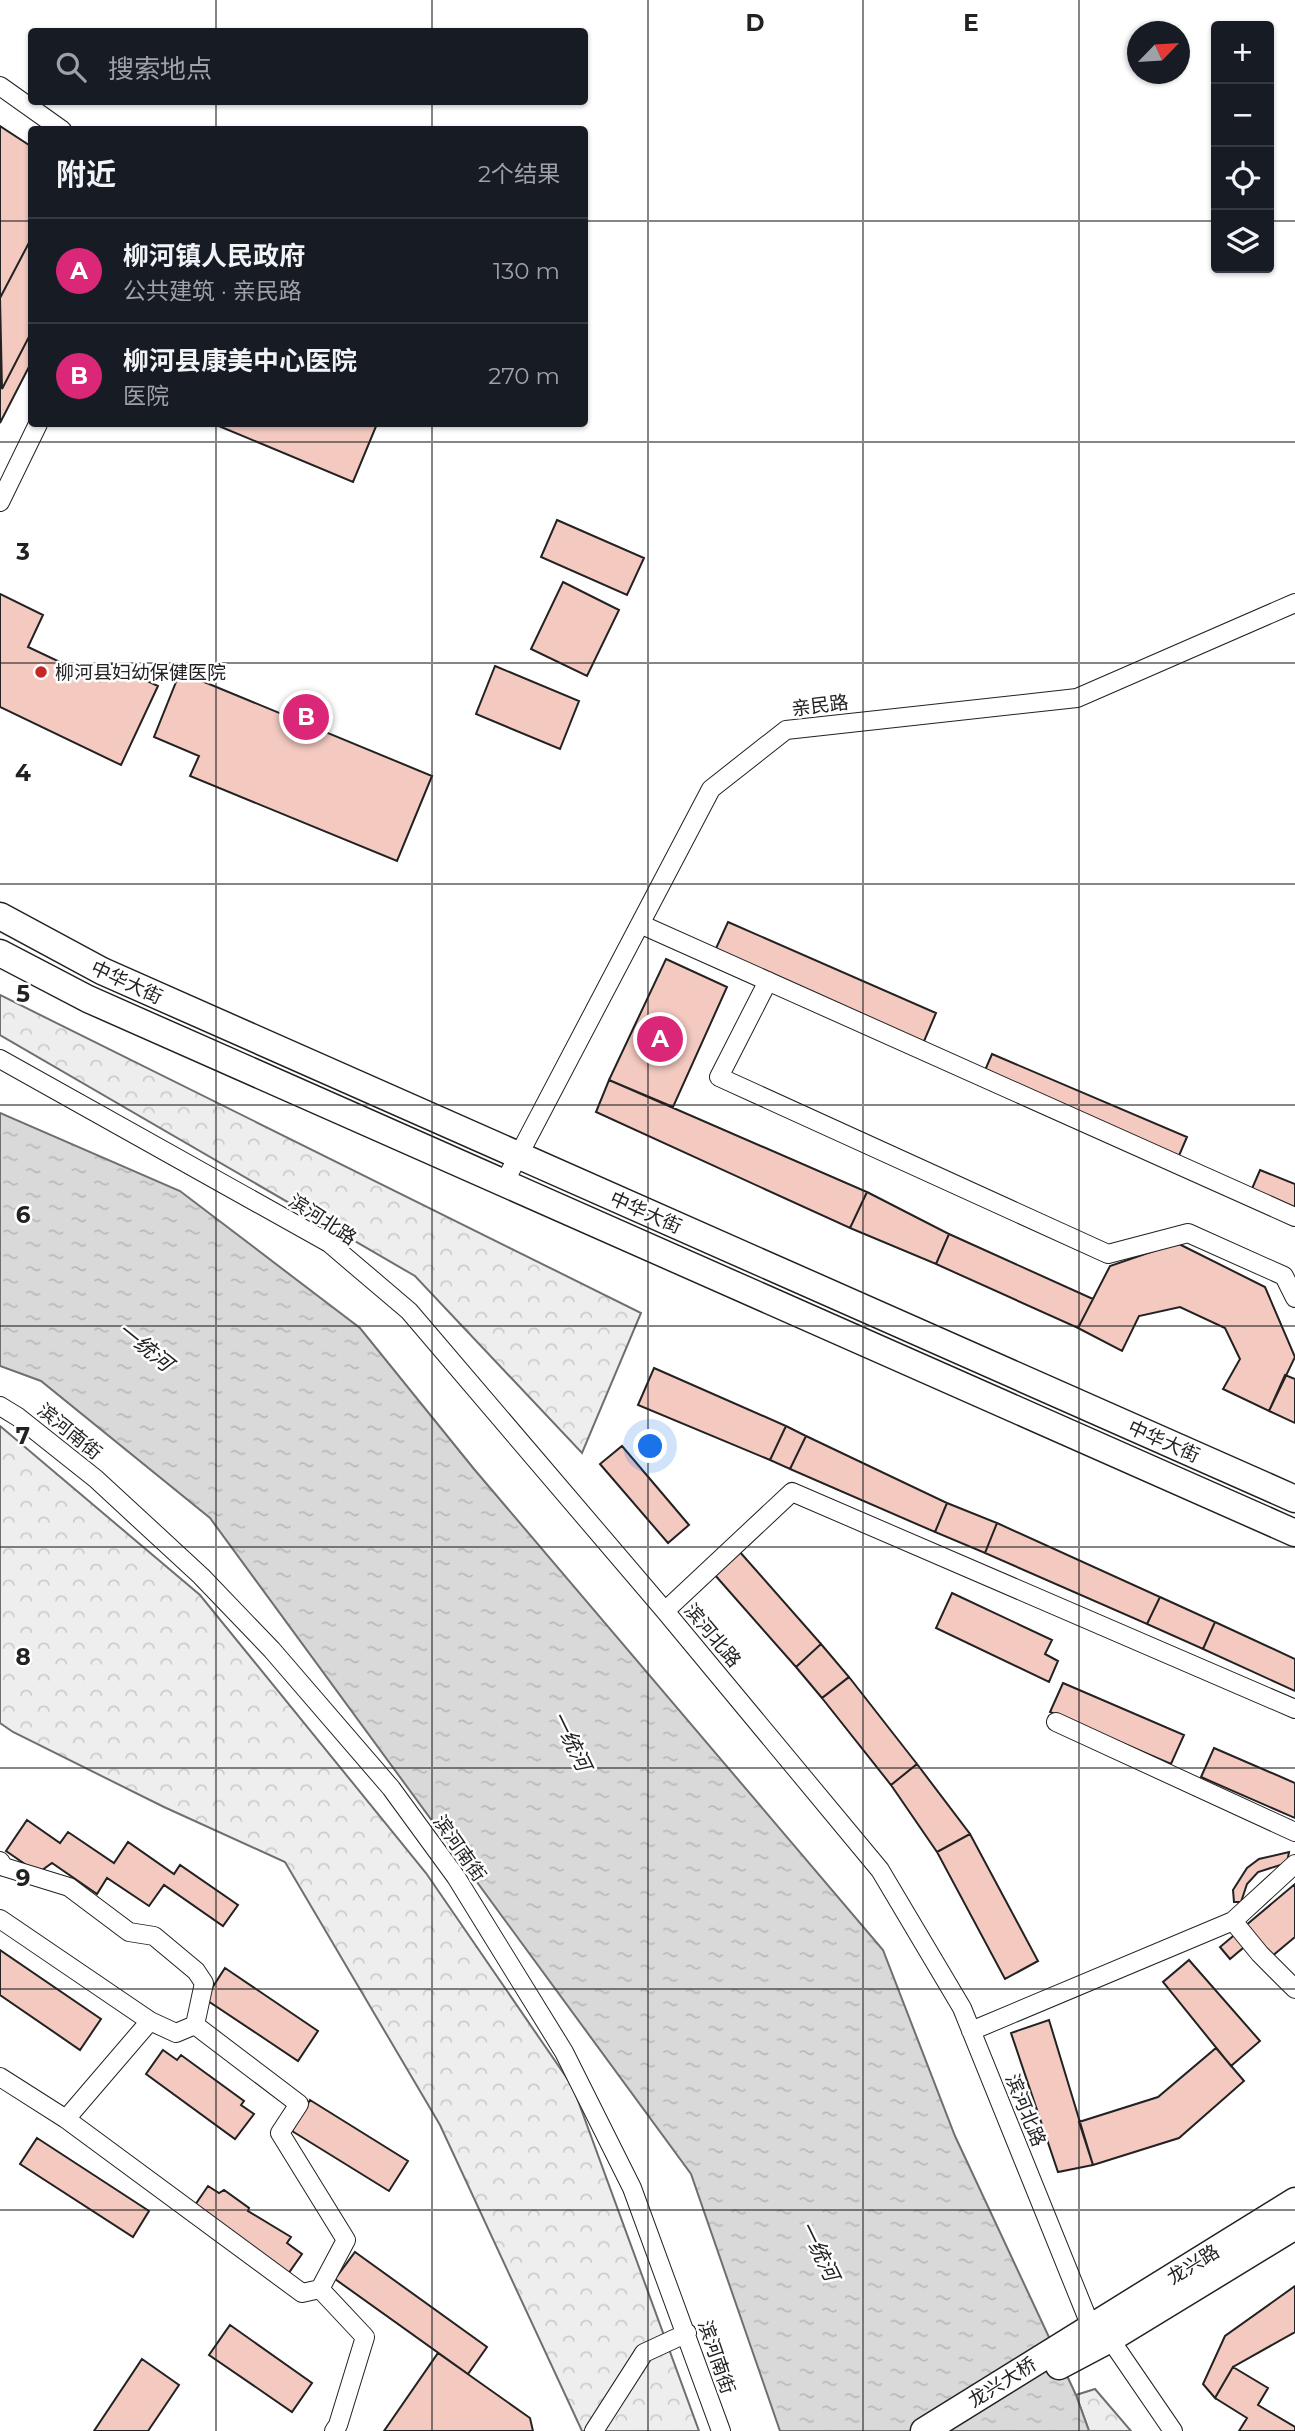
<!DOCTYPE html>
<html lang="zh">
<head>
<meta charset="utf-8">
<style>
	body { margin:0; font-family:Montserrat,"Noto Sans SC",sans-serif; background:#20242c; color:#f1f3f6 }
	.controls { position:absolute; right:21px; top:21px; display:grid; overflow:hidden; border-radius:7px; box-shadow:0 2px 5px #0004 }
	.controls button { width:63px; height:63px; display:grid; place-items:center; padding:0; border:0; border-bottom:2px solid #363941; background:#171b24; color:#f1f3f6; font:35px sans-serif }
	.compass { position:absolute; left:1127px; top:21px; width:63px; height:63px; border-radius:50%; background:#171b24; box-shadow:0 2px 5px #0004; rotate:65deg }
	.you { position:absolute; left:651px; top:1447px; width:24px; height:24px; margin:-18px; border:5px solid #fff; border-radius:50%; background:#1a73e8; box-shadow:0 0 0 10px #1a73e833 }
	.badge { display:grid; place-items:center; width:46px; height:46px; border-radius:50%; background:#db2777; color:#fff; font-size:23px; font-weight:700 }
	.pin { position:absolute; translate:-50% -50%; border:4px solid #fff; box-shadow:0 2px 7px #0006 }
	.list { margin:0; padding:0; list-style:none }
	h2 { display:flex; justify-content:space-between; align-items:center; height:91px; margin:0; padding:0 28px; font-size:30px }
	h2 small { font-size:23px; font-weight:400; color:#9ea1a6 }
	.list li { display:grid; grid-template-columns:46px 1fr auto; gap:21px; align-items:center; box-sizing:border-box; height:105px; padding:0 28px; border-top:2px solid #363941 }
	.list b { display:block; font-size:26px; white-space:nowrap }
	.list p { margin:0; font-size:23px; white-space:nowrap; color:#9ea1a6 }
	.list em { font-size:23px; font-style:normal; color:#9ea1a6 }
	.icon { flex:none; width:38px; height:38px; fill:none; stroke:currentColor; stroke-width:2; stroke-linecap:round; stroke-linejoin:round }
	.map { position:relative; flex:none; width:1295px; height:2431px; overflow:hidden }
	.search { position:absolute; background:#171b24; box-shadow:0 2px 5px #0004; left:28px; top:28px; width:560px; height:77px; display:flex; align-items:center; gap:18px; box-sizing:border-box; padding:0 24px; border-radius:7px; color:#9ea1a6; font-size:26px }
	.panel { position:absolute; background:#171b24; box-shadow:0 2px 5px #0004; left:28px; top:126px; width:560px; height:301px; border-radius:7px }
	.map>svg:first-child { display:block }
	.park { fill:url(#park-crowns); stroke:#6f6f6f; stroke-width:2 }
	.water { fill:url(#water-ripples); stroke:#6f6f6f; stroke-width:2 }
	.building { fill:#f3c9c0; stroke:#222; stroke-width:2 }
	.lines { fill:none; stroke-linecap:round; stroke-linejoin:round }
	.street-casing { stroke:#222; stroke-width:20 }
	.secondary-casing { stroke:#222; stroke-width:29 }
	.street { stroke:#fff; stroke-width:18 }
	.secondary { stroke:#fff; stroke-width:26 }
	.grid { fill:none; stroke:#222; stroke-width:2; stroke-opacity:0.55 }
	.poi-dot { fill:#c62828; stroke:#fff; stroke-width:2.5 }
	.labels { text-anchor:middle; stroke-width:5; stroke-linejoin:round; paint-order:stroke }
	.poi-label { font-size:19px; fill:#222; stroke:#fff; text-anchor:start }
	.street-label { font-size:19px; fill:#222; stroke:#fff }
	.water-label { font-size:21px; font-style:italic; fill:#222; stroke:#fff }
	.grid-label { font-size:23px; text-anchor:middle; font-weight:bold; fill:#222; stroke:#fff; stroke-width:5; stroke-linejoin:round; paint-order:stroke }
</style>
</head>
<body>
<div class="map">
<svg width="1295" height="2431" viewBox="0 0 1295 2431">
	<defs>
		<pattern id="park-crowns" width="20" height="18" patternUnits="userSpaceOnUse" patternTransform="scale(1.75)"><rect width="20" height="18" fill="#eee"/><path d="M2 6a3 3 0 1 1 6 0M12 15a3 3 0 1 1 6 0" fill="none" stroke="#ccc"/></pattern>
		<pattern id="water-ripples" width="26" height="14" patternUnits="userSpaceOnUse" patternTransform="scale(1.75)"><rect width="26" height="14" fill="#d9d9d9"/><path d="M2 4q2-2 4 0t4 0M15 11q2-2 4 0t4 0" fill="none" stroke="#bababa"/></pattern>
	</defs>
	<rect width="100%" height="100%" fill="#fff"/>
	<!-- park -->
	<path class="park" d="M0,995l641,318 -59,140 -167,-177 -415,-241z
		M0,1426l200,169 226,278 147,214 126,344h-117l-142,-306 -155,-263 -121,-55 -151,-75 -13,-9z
		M1095,2389l36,42h-42l-13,-36z"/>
	<!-- water -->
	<path class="water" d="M0,1113l180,78 180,137 114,141 409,481 72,186 121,259 13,36h-309l-89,-257 -481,-656 -169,-137 -41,-15z"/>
	<!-- building -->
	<path class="building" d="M0,126l32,21v214l-32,62z
		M32,237v94l-30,58 -2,-91z
		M214,424h163l-24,58z
		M557,520l87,38 -17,37 -86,-38z
		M563,582l56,28 -32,66 -56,-27z
		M0,594l43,21 -15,32 72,34 9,-18 49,23 -37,79 -121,-58z
		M495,666l84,35 -19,48 -84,-35z
		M180,672l252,104 -35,85 -207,-85 9,-20 -45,-19z
		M728,922l208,91 -14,33 -209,-91z
		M666,959l61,28 -54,120 -64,-27z
		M992,1054l195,83 -9,21 -195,-83z
		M609,1080l258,112 -17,36 -254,-116z
		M1260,1170l35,14v25l-44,-18z
		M867,1192l82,42 -13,30 -86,-36z
		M949,1234l144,65 -15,29 -142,-64z
		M1177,1243l88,44 30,70 -26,54 -46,-22 17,-30 -15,-31 -45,-21 -41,9 -17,35 -44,-23 32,-62z
		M654,1368l132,58 -16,34 -132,-55z
		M1285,1375l10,4v44l-26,-12z
		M786,1426l20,10 -16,33 -20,-9z
		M806,1436l141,67 -12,29 -145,-63z
		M622,1446l67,79 -21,18 -68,-79z
		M947,1503l50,20 -12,30 -50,-21z
		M997,1523l163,74 -13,27 -162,-71z
		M739,1551l82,93 -25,23 -82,-93z
		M952,1593l100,47 -7,14 13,7 -9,21 -113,-54z
		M1160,1597l55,25 -12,27 -56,-25z
		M1215,1622l80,37v32l-92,-42z
		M821,1644l28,33 -27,21 -26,-31z
		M849,1677l68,87 -26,21 -69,-87z
		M1063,1683l121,52 -13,29 -121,-52z
		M1214,1748l81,35v35l-94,-41z
		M917,1764l53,70 -33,18 -46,-67z
		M27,1820l33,23 8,-11 46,31 14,-21 46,32 6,-9 58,40 -15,21 -59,-41 -15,21 -42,-28 -10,16 -45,-31 -14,10 -32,-22z
		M970,1834l68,127 -33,18 -68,-127z
		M1289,1852l-2,11 -29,9 -11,12 -6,18h-7l-1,-12 14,-22 12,-9z
		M1295,1884v53l-24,20 -16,-19 -25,21 -10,-12z
		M0,1950l101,69 -21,31 -80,-55z
		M1189,1960l71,81 -29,25 -68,-84z
		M225,1968l93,63 -20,30 -93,-62z
		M1049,2020l44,145 -35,7 -47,-139z
		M1216,2048l28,33 -65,57 -86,27 -14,-43 79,-25z
		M163,2050l14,10 4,-5 63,46 -3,4 13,9 -19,25 -89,-65z
		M310,2100l98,61 -19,30 -97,-60z
		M37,2138l112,73 -16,26 -113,-73z
		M208,2186l11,7 5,-3 25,18 -1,3 43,26 -4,6 15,11 -14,20 -95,-66z
		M355,2252l132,95 -19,27 -133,-95z
		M1295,2286v46l-62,35 -18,31 -12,-14 22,-48z
		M230,2325l82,58 -20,29 -83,-57z
		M438,2353l92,65 3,13h-149z
		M142,2359l37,26 -31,46h-54z
		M1233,2367l35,21 -10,17 37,22v4h-56l8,-13 -32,-20z"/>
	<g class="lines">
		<defs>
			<path id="street" d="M0,86l62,44
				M0,502l38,-78
				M640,924l655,293
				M768,981l-49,96 389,177 80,-21 96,43 11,22
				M0,1059l329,184 80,68 256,300 215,259 82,138 129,319 19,12 63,92
				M504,1183l207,-394 75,-59 291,-32 218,-95
				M0,1406l18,11 78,62 105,97 71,74 119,138 65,89 108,175 68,136 89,243
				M665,1611l127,-119 503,217
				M1056,1722l239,110
				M0,1861l4,6 65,20 60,45 25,4 42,35 8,12 -9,42 -19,8 -26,-12 -84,98
				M0,1919l150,102
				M1233,1921l27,33 35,35
				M195,2025l104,79 -19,29 66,107 -26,49 45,48 -27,88 -4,6
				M971,2031l262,-110 62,-57
				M0,2077l66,42 236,174 18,-4
				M594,2431l50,-78 43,-20"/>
			<path id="secondary" d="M0,916l102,55 1193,528
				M0,953l88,46 1207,534
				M1059,2366l51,-27 185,-113
				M924,2431l371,-230"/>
		</defs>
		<!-- street casing -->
		<use href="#street" class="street-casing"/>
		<!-- secondary casing -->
		<use href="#secondary" class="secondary-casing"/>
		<!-- street -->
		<use href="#street" class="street"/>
		<!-- secondary -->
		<use href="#secondary" class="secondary"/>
	</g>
	<!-- grid -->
	<path class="grid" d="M216,0v32M432,0v32M648,0v2431M863,0v2431M1079,0v2431M216,102v28M432,102v28M0,221h32M584,221h632M1269,221h26M216,424v2007M432,424v2007M0,442h1295M0,663h1295M0,884h1295M0,1105h1295M0,1326h1295M0,1547h1295M0,1768h1295M0,1989h1295M0,2210h1295"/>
	<!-- markers -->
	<circle class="poi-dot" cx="41" cy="672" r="7"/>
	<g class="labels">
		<!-- poi labels -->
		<g class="poi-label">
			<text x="55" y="679">柳河县妇幼保健医院</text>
		</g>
		<!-- street labels -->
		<g class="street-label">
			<text transform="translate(820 705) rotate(-7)" y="7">亲民路</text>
			<text transform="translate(127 982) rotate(25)" y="7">中华大街</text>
			<text transform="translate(646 1212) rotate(24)" y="7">中华大街</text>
			<text transform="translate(323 1219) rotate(33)" y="7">滨河北路</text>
			<text transform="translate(70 1431) rotate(39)" y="7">滨河南街</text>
			<text transform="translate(1164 1441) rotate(24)" y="7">中华大街</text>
			<text transform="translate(713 1635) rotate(50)" y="7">滨河北路</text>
			<text transform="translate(460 1848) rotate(55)" y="7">滨河南街</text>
			<text transform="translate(1026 2110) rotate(68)" y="7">滨河北路</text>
			<text transform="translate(1193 2264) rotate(-32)" y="7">龙兴路</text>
			<text transform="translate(717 2357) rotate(71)" y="7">滨河南街</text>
			<text transform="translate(1002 2382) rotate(-32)" y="7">龙兴大桥</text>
		</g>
		<!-- water labels -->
		<g class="water-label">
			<text transform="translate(145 1347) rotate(39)" y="7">一统河</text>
			<text transform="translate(571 1741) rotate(64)" y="7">一统河</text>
			<text transform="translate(819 2251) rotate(64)" y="7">一统河</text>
		</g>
	</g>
	<g class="grid-label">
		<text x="755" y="31">D</text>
		<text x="971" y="31">E</text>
		<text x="23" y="560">3</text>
		<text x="23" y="781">4</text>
		<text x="23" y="1002">5</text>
		<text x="23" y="1223">6</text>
		<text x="23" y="1444">7</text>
		<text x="23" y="1665">8</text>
		<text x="23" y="1886">9</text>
	</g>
</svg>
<div class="controls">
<button>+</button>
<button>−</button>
<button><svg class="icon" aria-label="locate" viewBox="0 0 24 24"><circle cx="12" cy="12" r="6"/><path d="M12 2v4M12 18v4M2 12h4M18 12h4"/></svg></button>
<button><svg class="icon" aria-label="layers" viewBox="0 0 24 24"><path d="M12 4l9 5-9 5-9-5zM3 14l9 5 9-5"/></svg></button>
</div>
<svg class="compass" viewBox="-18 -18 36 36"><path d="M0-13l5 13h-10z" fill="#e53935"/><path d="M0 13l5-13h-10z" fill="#9ea1a6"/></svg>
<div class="you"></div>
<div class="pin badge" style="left:660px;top:1039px">A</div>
<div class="pin badge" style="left:306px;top:717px">B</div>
<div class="search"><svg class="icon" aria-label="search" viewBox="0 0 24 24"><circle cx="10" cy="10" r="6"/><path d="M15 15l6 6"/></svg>搜索地点</div>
<section class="panel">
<h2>附近<small>2个结果</small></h2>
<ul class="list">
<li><span class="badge">A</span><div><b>柳河镇人民政府</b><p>公共建筑 · 亲民路</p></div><em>130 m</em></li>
<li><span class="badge">B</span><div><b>柳河县康美中心医院</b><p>医院</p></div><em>270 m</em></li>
</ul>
</section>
</div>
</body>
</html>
